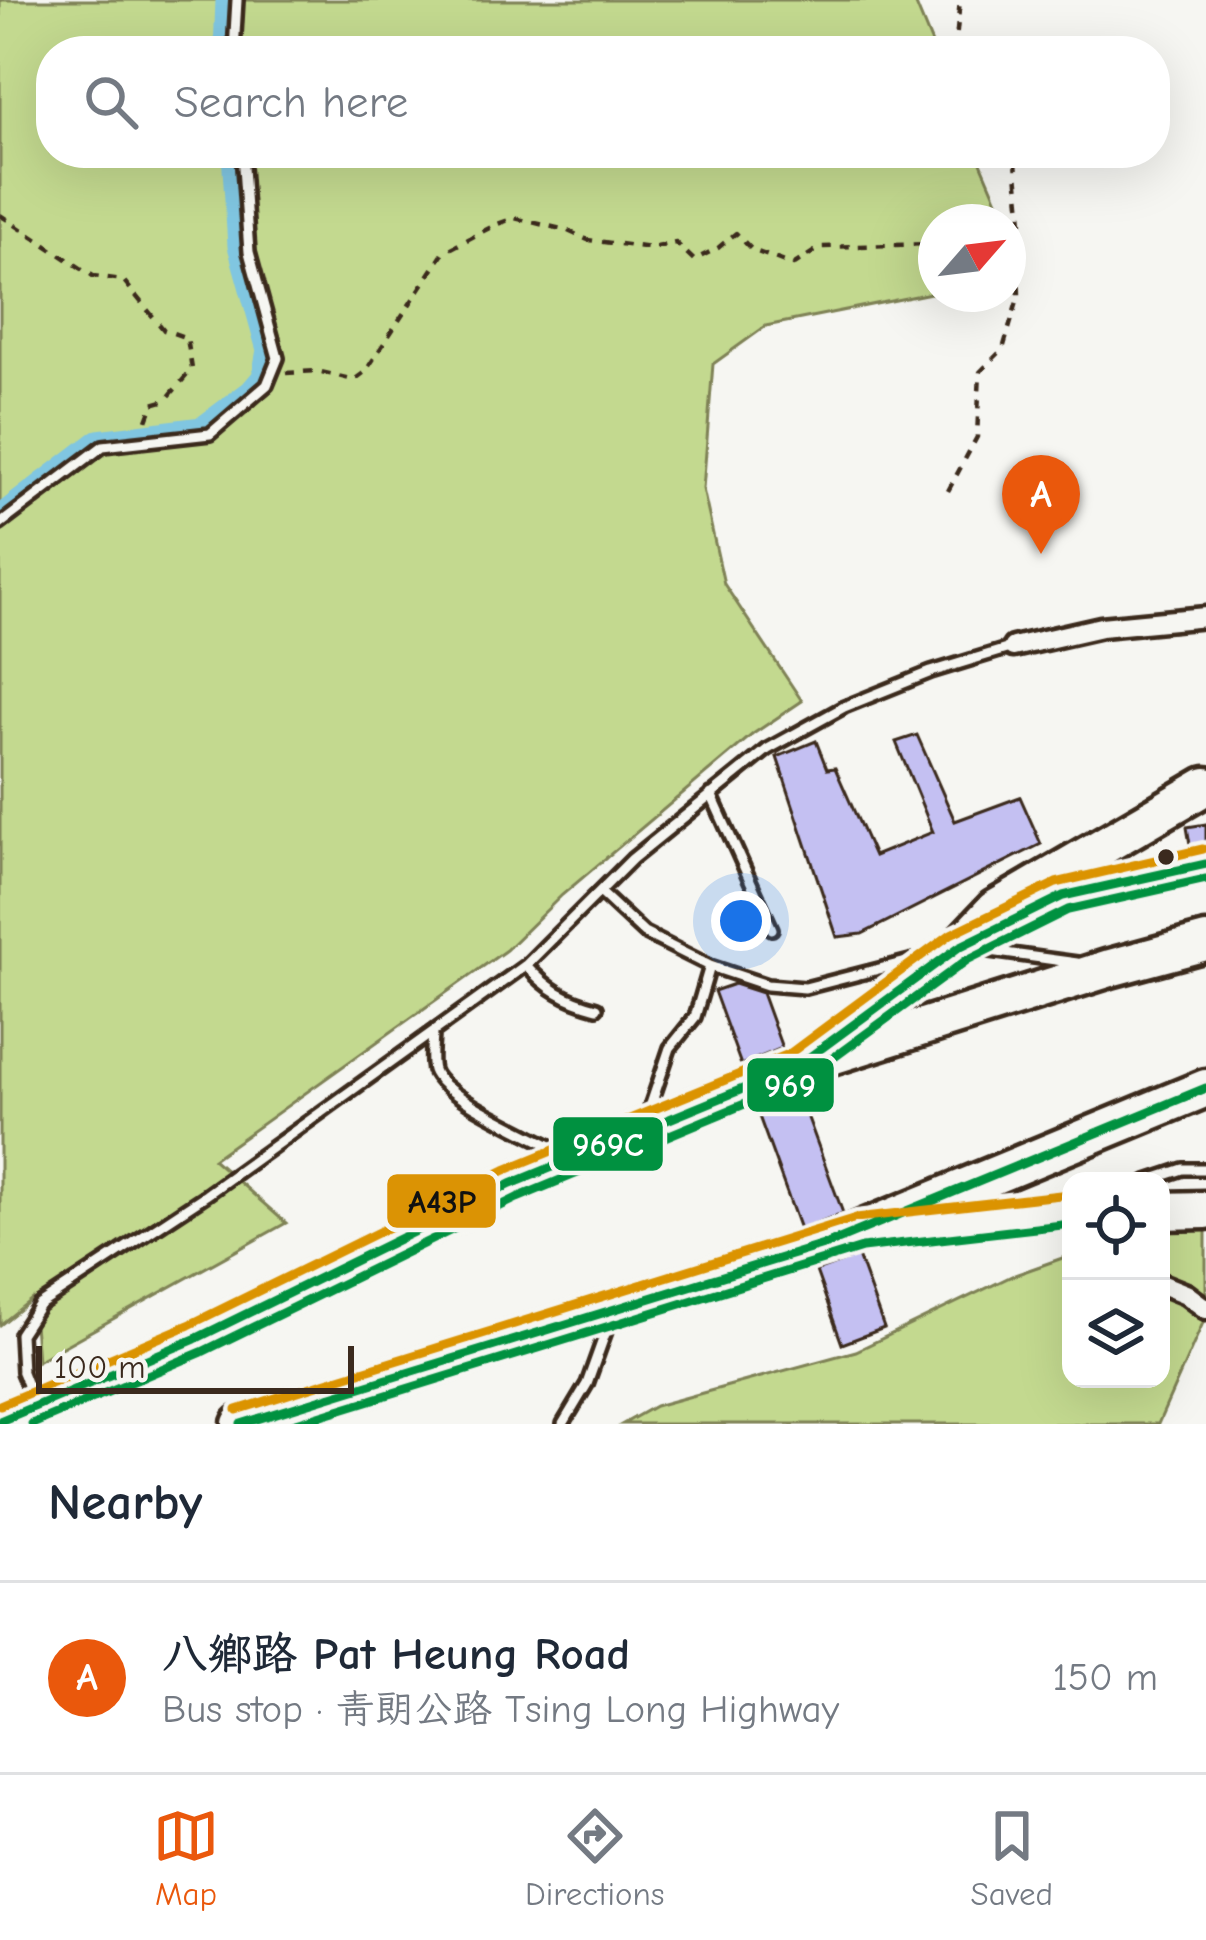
<!DOCTYPE html>
<html lang="en">
<head>
<meta charset="utf-8">
<style>
	body { margin:0; font-family:"Comic Neue","LXGW WenKai TC",sans-serif; background:#f2f2f3; color:#1f2937 }
	.controls { position:absolute; right:36px; bottom:36px; display:grid; overflow:hidden; border-radius:24px; box-shadow:0 12px 48px #0002 }
	.controls button { width:108px; height:108px; display:grid; place-items:center; padding:0; border:0; border-bottom:3px solid #e0e1e3; background:#fff; color:#1f2937; font:60px sans-serif }
	.compass { position:absolute; left:918px; top:204px; width:108px; height:108px; border-radius:50%; background:#fff; box-shadow:0 12px 48px #0002; rotate:62deg }
	.scale { position:absolute; left:36px; bottom:30px; width:318px; box-sizing:border-box; padding-left:12px; border:6px solid #3b2a1e; border-top:0; font-size:33px; line-height:42px; white-space:nowrap; color:#3b2a1e; -webkit-text-stroke:9px #f6f6f2; paint-order:stroke }
	.you { position:absolute; left:741px; top:921px; width:42px; height:42px; margin:-30px; border:9px solid #fff; border-radius:50%; background:#1a73e8; box-shadow:0 0 0 18px #1a73e833 }
	.badge { display:grid; place-items:center; width:78px; height:78px; border-radius:50%; background:#ea580c; color:#fff; font-size:39px; font-weight:700 }
	.pin { position:absolute; translate:-50% -99px; filter:drop-shadow(0 3px 6px #0008) }
	.pin::after { content:''; position:absolute; top:63px; width:42px; height:36px; background:inherit; clip-path:polygon(0 0,100% 0,50% 100%) }
	.list { margin:0; padding:0; list-style:none }
	h2 { display:flex; justify-content:space-between; align-items:center; height:156px; margin:0; padding:0 48px; font-size:51px }
	h2 small { font-size:39px; font-weight:400; color:#747a83 }
	.list li { display:grid; grid-template-columns:78px 1fr auto; gap:36px; align-items:center; box-sizing:border-box; height:192px; padding:0 48px; border-top:3px solid #e0e1e3 }
	.list b { display:block; font-size:45px; white-space:nowrap }
	.list p { margin:0; font-size:39px; white-space:nowrap; color:#747a83 }
	.list em { font-size:39px; font-style:normal; color:#747a83 }
	.icon { flex:none; width:66px; height:66px; fill:none; stroke:currentColor; stroke-width:2; stroke-linecap:round; stroke-linejoin:round }
	.map { position:relative; flex:none; width:1206px; height:1424px; overflow:hidden }
	.search { position:absolute; background:#fff; box-shadow:0 12px 48px #0002; left:36px; right:36px; top:36px; height:132px; display:flex; align-items:center; gap:30px; box-sizing:border-box; padding:0 42px; border-radius:48px; color:#747a83; font-size:45px }
	.sheet { height:348px; background:#fff }
	nav { display:flex; justify-content:space-around; align-items:center; box-sizing:border-box; height:168px; border-top:3px solid #e0e1e3; background:#fff; font-size:33px; color:#747a83 }
	nav a { display:grid; justify-items:center; gap:6px }
	nav .on { color:#ea580c }
	.map>svg:first-child { display:block }
	.green { fill:#c3d98f; stroke:#7f8256; stroke-width:3 }
	.lines { fill:none; stroke-linecap:round; stroke-linejoin:round }
	.canal { stroke:#80c6e1; stroke-width:21 }
	.building { fill:#c4c0f2; stroke:#3b2a1e; stroke-width:3 }
	.lane-casing { stroke:#3b2a1e; stroke-width:18 }
	.street-casing { stroke:#3b2a1e; stroke-width:27 }
	.highway-casing { stroke:#3b2a1e; stroke-width:45 }
	.path { stroke:#3b2a1e; stroke-width:4.5; stroke-dasharray:9 9; stroke-linecap:butt }
	.lane { stroke:#f6f6f2; stroke-width:9 }
	.street { stroke:#f6f6f2; stroke-width:18 }
	.highway { stroke:#f6f6f2; stroke-width:36 }
	.lane-bridge-casing { stroke:#3b2a1e; stroke-width:18; stroke-linecap:butt }
	.lane-bridge { stroke:#f6f6f2; stroke-width:9 }
	.bus-1-casing { stroke:#f6f6f2; stroke-width:18 }
	.bus-2-casing { stroke:#f6f6f2; stroke-width:18 }
	.bus-3-casing { stroke:#f6f6f2; stroke-width:18 }
	.bus-1 { stroke:#009140; stroke-width:9 }
	.bus-2 { stroke:#009140; stroke-width:9 }
	.bus-3 { stroke:#db9304; stroke-width:9 }
	.bus-dot { fill:#3b2a1e; stroke:#f6f6f2; stroke-width:4.5 }
	.line-badge { stroke:#f6f6f2; stroke-width:4.5 }
	.badge-label { font-size:33px; text-anchor:middle; font-weight:bold; fill:#fff }
	.pale-badge-label { font-size:33px; text-anchor:middle; font-weight:bold; fill:#111 }
</style>
</head>
<body>
<div class="map">
<svg width="1206" height="1424" viewBox="0 0 1206 1424">
	<rect width="100%" height="100%" fill="#f6f6f2"/>
	<filter id="ink" filterUnits="userSpaceOnUse"><feTurbulence type="fractalNoise" baseFrequency=".00833" numOctaves="2"/><feDisplacementMap in="SourceGraphic" scale="24" xChannelSelector="R" yChannelSelector="G"/><feConvolveMatrix kernelMatrix="1 2 1 2 8 2 1 2 1" color-interpolation-filters="sRGB"/></filter>
	<g filter="url(#ink)">
		<!-- green -->
		<path class="green" d="M0,0h914l21,51h-884v102h926l26,61 -5,8h-62v70l-170,34 -53,38 -10,125 21,95 78,117 -49,33 -191,161 -56,55 -293,209 73,64 -249,138 -5,-62 -32,26z
			M1206,1221v95l-48,108h-535l32,-18 201,-55 156,-75 59,-21v124h90v-154z"/>
		<g class="lines">
			<!-- canal -->
			<path class="canal" d="M224,51l2,-51
				M0,515l98,-75 104,-13 48,-36 12,-14 5,-27 -29,-104 -6,-93"/>
		</g>
		<!-- building -->
		<path class="building" d="M917,735l38,86 65,-24 21,47 -179,90 -25,3 -60,-180 39,-16 11,28 8,-1 39,88 59,-24 -37,-90z
			M1206,824v24l-15,2 -4,-23z
			M734,984l28,9 20,55 -41,17 -27,-74z
			M798,1091l45,122 -43,16 -44,-121z
			M858,1256l26,72 -42,16 -26,-73z"/>
		<g class="lines">
			<defs>
				<path id="lane" d="M234,51l3,-51
					M0,524l103,-78 107,-12 57,-49 11,-27 -29,-106 -7,-99
					M711,794l61,135
					M600,892l44,41 66,33 57,19 38,3 113,-29
					M996,929l67,-33 143,-32
					M969,948l108,15
					M526,965c21,24 40,35 71,43
					M433,1032c0,11 -3,28 0,38 9,27 99,65 127,81
					M646,1119l24,-71 25,-31 15,-51
					M1147,1181l36,-12h23
					M22,1372l-2,-38 19,-29 167,-110 320,-230 106,-106 136,-110 76,-42 87,-35 82,-25
					M563,1424l24,-40 23,-64"/>
				<path id="street" d="M1013,647l88,-20 105,-10
					M1161,1284l25,10 20,15"/>
				<path id="highway" d="M819,1050l140,-103 36,-38 211,-123
					M1161,1211l45,-1
					M898,1228l173,-19
					M0,1421l195,-82 316,-155 285,-117 314,-99 96,-26
					M241,1424l589,-181 376,-155"/>
			</defs>
			<!-- lane casing -->
			<use href="#lane" class="lane-casing"/>
			<!-- street casing -->
			<use href="#street" class="street-casing"/>
			<!-- highway casing -->
			<use href="#highway" class="highway-casing"/>
			<!-- path -->
			<path class="path" d="M955,51l5,-51
				M0,215l93,61 30,4 41,50 23,8 5,31 -26,31 -13,4 -6,16 5,7
				M985,222l4,-4 14,4
				M1008,223l12,8
				M286,373l31,-2 37,9 11,-8 79,-120 51,-27 19,-7 52,12 22,10 63,8 25,-5 18,17 24,-12 18,-15 16,17 41,15 28,-18 115,-3
				M948,491l29,-54 3,-65 23,-23 16,-54 -2,-52 5,-21 -7,-69"/>
			<!-- lane -->
			<use href="#lane" class="lane"/>
			<!-- street -->
			<use href="#street" class="street"/>
			<!-- highway -->
			<use href="#highway" class="highway"/>
			<defs>
				<path id="lane-bridge" d="M22,1372l20,52"/>
			</defs>
			<!-- lane-bridge casing -->
			<use href="#lane-bridge" class="lane-bridge-casing"/>
			<!-- lane-bridge -->
			<use href="#lane-bridge" class="lane-bridge"/>
			<defs>
				<path id="bus-1" d="M0,1421l195,-82 316,-155 285,-117 163,-120 104,-51 143,-32
					M241,1424l589,-181 376,-155"/>
				<path id="bus-2" d="M32,1424l170,-72 315,-154 286,-118 164,-120 101,-50 138,-31
					M293,1424l569,-176 209,-24"/>
				<path id="bus-3" d="M0,1405l189,-80 316,-155 284,-116 162,-120 105,-51 147,-34
					M237,1410l619,-192 213,-24"/>
			</defs>
			<!-- bus-1 casing -->
			<use href="#bus-1" class="bus-1-casing"/>
			<!-- bus-2 casing -->
			<use href="#bus-2" class="bus-2-casing"/>
			<!-- bus-3 casing -->
			<use href="#bus-3" class="bus-3-casing"/>
			<!-- bus-1 -->
			<use href="#bus-1" class="bus-1"/>
			<!-- bus-2 -->
			<use href="#bus-2" class="bus-2"/>
			<!-- bus-3 -->
			<use href="#bus-3" class="bus-3"/>
		</g>
	</g>
	<!-- markers -->
	<circle class="bus-dot" cx="1166" cy="857" r="10"/>
	<g class="line-badge">
		<rect x="745" y="1056" width="91" height="58" rx="12" fill="#009140"/>
		<rect x="551" y="1115" width="114" height="58" rx="12" fill="#009140"/>
		<rect x="385" y="1172" width="113" height="58" rx="12" fill="#db9304"/>
	</g>
	<g class="badge-label">
		<text x="790" y="1097">969</text>
		<text x="608" y="1156">969C</text>
	</g>
	<g class="pale-badge-label">
		<text x="442" y="1213">A43P</text>
	</g>
</svg>
<div class="controls">
<button><svg class="icon" aria-label="locate" viewBox="0 0 24 24"><circle cx="12" cy="12" r="6"/><path d="M12 2v4M12 18v4M2 12h4M18 12h4"/></svg></button>
<button><svg class="icon" aria-label="layers" viewBox="0 0 24 24"><path d="M12 4l9 5-9 5-9-5zM3 14l9 5 9-5"/></svg></button>
</div>
<svg class="compass" viewBox="-18 -18 36 36"><path d="M0-13l5 13h-10z" fill="#e53935"/><path d="M0 13l5-13h-10z" fill="#747a83"/></svg>
<div class="scale">100 m</div>
<div class="you"></div>
<div class="pin badge" style="left:1041px;top:554px">A</div>
<div class="search"><svg class="icon" aria-label="search" viewBox="0 0 24 24"><circle cx="10" cy="10" r="6"/><path d="M15 15l6 6"/></svg>Search here</div>
</div>
<section class="sheet">
<h2>Nearby<small></small></h2>
<ul class="list">
<li><span class="badge">A</span><div><b>八鄉路 Pat Heung Road</b><p>Bus stop · 青朗公路 Tsing Long Highway</p></div><em>150 m</em></li>
</ul>
</section>
<nav>
<a class="on"><svg class="icon" aria-label="map" viewBox="0 0 24 24"><path d="M3 6l6-2 6 2 6-2v14l-6 2-6-2-6 2zM9 4v14M15 6v14"/></svg>Map</a>
<a><svg class="icon" aria-label="directions" viewBox="0 0 24 24"><path d="M12 3l9 9-9 9-9-9zM9 14v-3h6M13 9l2 2-2 2"/></svg>Directions</a>
<a><svg class="icon" aria-label="saved" viewBox="0 0 24 24"><path d="M7 4h10v16l-5-4-5 4z"/></svg>Saved</a>
</nav>
</body>
</html>
